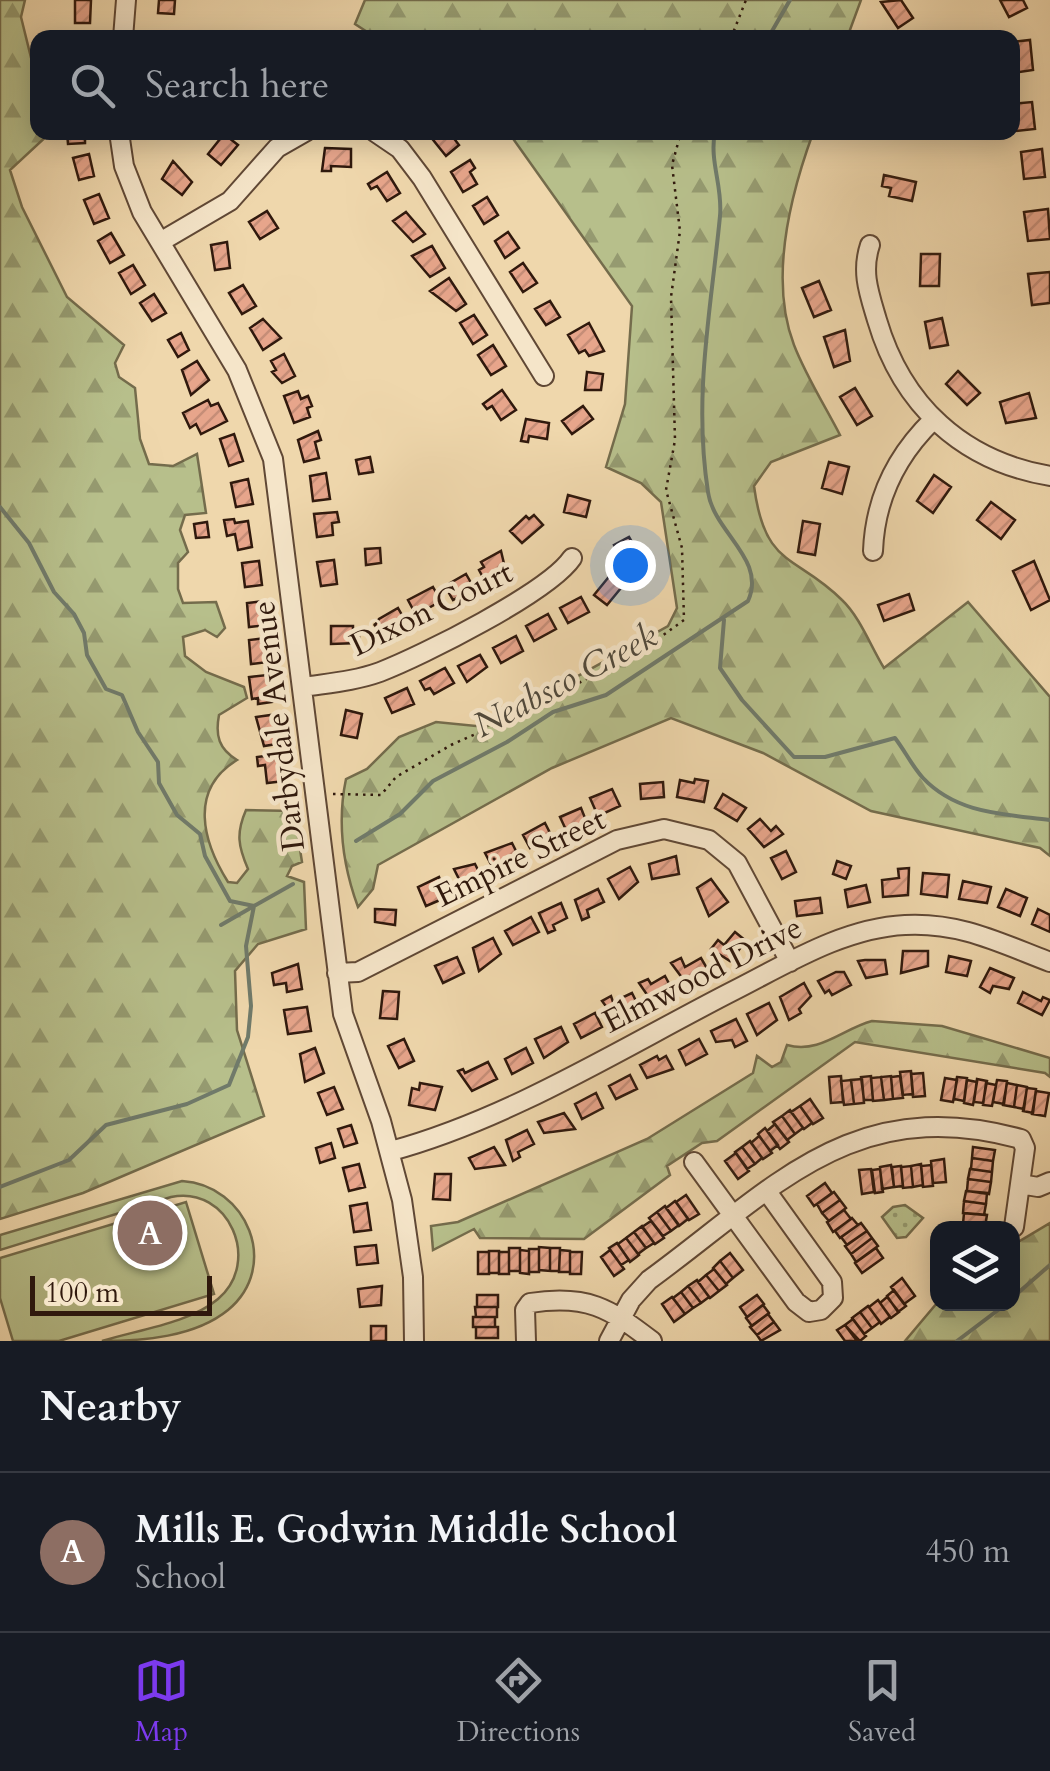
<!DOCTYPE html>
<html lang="en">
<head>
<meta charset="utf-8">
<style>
	body { margin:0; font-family:Cardo,serif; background:#20242c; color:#f1f3f6 }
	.controls { position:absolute; right:30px; bottom:30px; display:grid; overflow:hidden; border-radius:20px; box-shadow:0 5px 25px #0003 }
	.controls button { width:90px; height:90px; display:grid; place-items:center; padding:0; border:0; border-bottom:2px solid #363941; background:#171b24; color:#f1f3f6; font:50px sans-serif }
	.scale { position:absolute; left:30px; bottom:25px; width:182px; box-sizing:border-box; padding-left:10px; border:5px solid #30190d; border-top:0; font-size:28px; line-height:35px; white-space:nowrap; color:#30190d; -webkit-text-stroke:8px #f5e5c9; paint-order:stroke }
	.you { position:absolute; left:630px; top:565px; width:35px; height:35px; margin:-25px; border:8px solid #fff; border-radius:50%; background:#1a73e8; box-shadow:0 0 0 15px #1a73e833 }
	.badge { display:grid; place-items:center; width:65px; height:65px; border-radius:50%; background:#7c3aed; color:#fff; font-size:32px; font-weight:700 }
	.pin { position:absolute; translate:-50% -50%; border:5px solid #fff; box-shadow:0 2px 10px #0006 }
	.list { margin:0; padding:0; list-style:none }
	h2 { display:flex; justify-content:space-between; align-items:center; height:130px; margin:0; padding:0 40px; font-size:42px }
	h2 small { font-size:32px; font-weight:400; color:#9ea1a6 }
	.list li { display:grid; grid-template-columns:65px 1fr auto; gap:30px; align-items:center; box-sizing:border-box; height:160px; padding:0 40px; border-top:2px solid #363941 }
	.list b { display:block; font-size:38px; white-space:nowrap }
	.list p { margin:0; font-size:32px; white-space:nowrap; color:#9ea1a6 }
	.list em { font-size:32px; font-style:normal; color:#9ea1a6 }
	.icon { flex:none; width:55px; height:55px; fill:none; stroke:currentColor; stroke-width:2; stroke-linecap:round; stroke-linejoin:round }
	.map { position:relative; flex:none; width:1050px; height:1341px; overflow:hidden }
	.search { position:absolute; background:#171b24; box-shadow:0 5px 25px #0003; left:30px; right:30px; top:30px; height:110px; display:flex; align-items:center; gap:25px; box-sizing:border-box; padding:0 35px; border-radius:20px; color:#9ea1a6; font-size:38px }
	.sheet { height:290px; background:#171b24 }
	nav { display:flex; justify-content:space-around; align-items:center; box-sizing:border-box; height:140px; border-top:2px solid #363941; background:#171b24; font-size:28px; color:#9ea1a6 }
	nav a { display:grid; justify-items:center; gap:5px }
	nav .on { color:#7c3aed }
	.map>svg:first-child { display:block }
	.green { fill:#b7bf8b; stroke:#746c4c; stroke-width:2.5 }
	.forest { fill:url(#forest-firs); stroke:#746c4c; stroke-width:2.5 }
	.park { fill:url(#park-dots); stroke:#746c4c; stroke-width:2.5 }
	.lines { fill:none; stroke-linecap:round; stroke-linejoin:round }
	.stream { stroke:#707a6a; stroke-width:4 }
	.building { fill:url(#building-hatch); stroke:#30190d; stroke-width:2.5 }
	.minor-casing { stroke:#604835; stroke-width:22 }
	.path { stroke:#30190d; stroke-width:2.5; stroke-dasharray:2.5 5; stroke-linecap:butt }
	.minor { stroke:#f5e5c9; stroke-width:18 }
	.labels { text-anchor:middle; stroke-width:9; stroke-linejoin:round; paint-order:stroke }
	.street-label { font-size:32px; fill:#30190d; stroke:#f5e5c9 }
	.water-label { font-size:35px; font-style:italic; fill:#50493c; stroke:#f5e5c9 }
</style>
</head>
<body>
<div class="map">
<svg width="1050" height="1341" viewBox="0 0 1050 1341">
	<defs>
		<pattern id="forest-firs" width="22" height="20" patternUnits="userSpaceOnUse" patternTransform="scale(2.5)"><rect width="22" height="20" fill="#b7bf8b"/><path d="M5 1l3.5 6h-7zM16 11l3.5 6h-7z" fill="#959a70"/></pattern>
		<pattern id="park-dots" width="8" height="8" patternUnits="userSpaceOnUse" patternTransform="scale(2.5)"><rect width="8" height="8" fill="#b7bf8b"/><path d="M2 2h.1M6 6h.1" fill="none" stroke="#959a70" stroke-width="1.8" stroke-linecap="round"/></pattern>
		<pattern id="building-hatch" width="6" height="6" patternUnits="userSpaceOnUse" patternTransform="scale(2.5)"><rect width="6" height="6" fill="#e7a58b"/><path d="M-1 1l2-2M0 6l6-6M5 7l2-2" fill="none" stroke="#c68d77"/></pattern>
	</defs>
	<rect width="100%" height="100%" fill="#efd7ac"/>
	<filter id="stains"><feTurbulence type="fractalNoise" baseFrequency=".002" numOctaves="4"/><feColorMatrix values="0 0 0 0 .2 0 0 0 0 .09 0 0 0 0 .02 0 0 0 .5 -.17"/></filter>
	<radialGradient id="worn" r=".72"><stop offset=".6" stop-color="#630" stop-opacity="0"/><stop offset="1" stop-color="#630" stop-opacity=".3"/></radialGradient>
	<!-- green -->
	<path class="green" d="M182,1181c65,4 99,85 46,129 -33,27 -85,31 -126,31 35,-11 88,-18 116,-42 44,-37 11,-114 -47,-102l-171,53v-15z
		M186,1202l28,92 -155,47h-46l-13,-43v-40z"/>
	<!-- forest -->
	<path class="forest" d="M0,0h25l-4,17 16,65 1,50 12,1 -40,37 12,37 45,90 57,48 -9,18 4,14 16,11 5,51 9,25 24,2 24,-12 9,59 -21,2 -5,15 8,22 -10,11v26l5,14 33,-1 9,26 -8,9 -12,-7 -22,7 2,19 21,16 38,15 3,11 -28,17c-4,21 0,34 18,45 -49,30 -34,82 -9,122l9,1 11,-14c-10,-23 -12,-36 -2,-59l48,1 8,51 -10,4 -5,10 17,6 2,47 -48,15 -23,27 2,59 27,86 -181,77 -83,26z
		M365,0h496l-14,38 -472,-1 -20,-13z
		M509,133h304c-23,63 -44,147 -19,212 12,31 31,61 46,90l-69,27 -17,24c11,83 42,68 88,114 18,17 29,47 42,68l84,-66 82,95v159l-10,-8 -169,-37 -108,-58 -92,-35 -119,50 -174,97 -5,24 -15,18c-15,-41 -21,-85 -12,-128l21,-10 32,-32 37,-15 50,5 182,-101 9,-18 -16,-106 -20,-19 -35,-16 19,-63 7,-98z
		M872,1021l70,5 108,32v19l-5,-4 -190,-31 -138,99 -15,2 -35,23 3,9 -86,64 -104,-1 -6,-9 -41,21 -2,-24 27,-4 189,-83 106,-66 4,-17 15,11 9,-5 6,-17c33,9 55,-16 85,-24z
		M1050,1223v118h-145l32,-38 75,1 1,-59z"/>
	<!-- park -->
	<path class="park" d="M905,1205l18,13 -17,19 -9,1 -15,-21 11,-10z"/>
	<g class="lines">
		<!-- stream -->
		<path class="stream" d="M768,38l22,-38
			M0,507l29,36 25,49 20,22 10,19 3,22 19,34 16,6 16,37 20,30 1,21 18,32 23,19 5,22 25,45 24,5 39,-22
			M724,620l-4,48 22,32 52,57h31l70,-19c10,13 17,28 28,40 34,36 81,36 127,42
			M356,841l44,-27 33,-33 74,-39 46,-30 53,-17 142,-94c19,-42 -34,-68 -40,-109 -15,-96 3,-182 12,-276 3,-29 -11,-55 -5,-84
			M0,1187l69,-27 37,-35 81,-21 42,-19 19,-48 3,-31 -5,-60 8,-40 -33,19
			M1012,1298l38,-33
			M957,1341l49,-37"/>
	</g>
	<!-- building -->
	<path class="building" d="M75,0h16l-1,23h-15z
		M159,0h16l-1,14 -16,-1z
		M901,0l12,18 -15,10 -17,-26z
		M1000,0h23l4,8 -18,9z
		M1030,40l3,30 -21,3v-31z
		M1032,102l3,27 -20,2 -3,-27z
		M67,132h18v11l-17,1z
		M434,132h15l10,13 -13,11 -16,-20z
		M224,134l14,11 -17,20 -13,-11z
		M325,148l26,1v18l-20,-1v5h-9z
		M1042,149l3,28 -21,2 -3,-27z
		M89,154l5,22 -15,4 -6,-22z
		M470,160l5,8 -5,4 7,12 -14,8 -12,-20z
		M173,161l19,21 -10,13 -20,-16z
		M387,172l13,21 -13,8 -10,-15 -6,3 -3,-5z
		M884,175l32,7 -4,19 -23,-5 2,-8 -9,-2z
		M99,194l10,24 -15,6 -10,-24z
		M487,197l11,18 -14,9 -11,-18z
		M1048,209l2,30 -22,2 -4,-29z
		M267,211l11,17 -18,11 -11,-17z
		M406,212l19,22 -12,8 -20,-21z
		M508,232l11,16 -14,10 -10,-17z
		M111,233l13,22 -14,8 -12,-22z
		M227,242l3,26 -15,2 -4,-25z
		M432,246l13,22 -15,9 -18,-21z
		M921,254h19l-1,32h-19z
		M523,263l14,20 -14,9 -13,-20z
		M133,265l12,20 -14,9 -12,-21z
		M1050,272v31l-18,2 -4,-31z
		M449,278l17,26 -10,7 -26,-20z
		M819,281l12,29 -17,7 -12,-29z
		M243,285l13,21 -14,8 -13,-21z
		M154,294l12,19 -14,8 -12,-18z
		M550,301l10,16 -14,8 -11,-16z
		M474,315l13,20 -14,9 -13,-21z
		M942,318l6,27 -18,3 -5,-26z
		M263,319l18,19 -18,12 -13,-22z
		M589,323l15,28 -15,5 -4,-6 -6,3 -11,-18z
		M845,330l5,31 -16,6 -10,-30z
		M181,333l8,17 -11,7 -10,-17z
		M493,345l13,21 -15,9 -13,-20z
		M284,354l11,22 -13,7 -10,-11 4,-2 -5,-9z
		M197,361l12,19 -18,15 -9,-25z
		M958,371l22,22 -13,12 -21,-21z
		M587,372l16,2 -2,16h-16z
		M855,388l17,28 -15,9 -17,-28z
		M502,390l14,20 -15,10 -9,-14 -5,3 -4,-5z
		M298,391l3,8 7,-3 4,10 -5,2 3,9 -16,6 -10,-27z
		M1029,393l7,25 -30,5 -6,-21z
		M208,400l3,6 7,-3 9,18 -26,13 -5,-10 -6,4 -7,-15z
		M583,406l10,13 -21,15 -10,-13z
		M526,419l23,4 -2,16 -18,-3 -1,6 -7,-1z
		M318,431l3,9 -6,2 4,16 -15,4 -6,-22z
		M234,434l9,27 -14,5 -9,-27z
		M370,457l3,15 -14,2 -3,-14z
		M829,462l20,5 -7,27 -20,-6z
		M326,473l4,26 -17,2 -3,-25z
		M934,475l17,12 -18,26 -16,-12z
		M248,479l5,25 -17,3 -5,-24z
		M568,495l22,6 -4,16 -22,-5z
		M991,502l24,18 -14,19 -24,-19z
		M337,512l2,10 -7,1 1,12 -16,2 -3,-23z
		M534,515l9,10 -21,18 -12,-12 16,-15 3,3z
		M234,519l1,4 13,-2 4,26 -14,3 -3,-16 -8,2 -3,-16z
		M803,521l17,3 -5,31 -17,-3z
		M207,522l2,15 -13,1 -2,-14z
		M629,537l11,19 -15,9 -11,-20z
		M380,548l1,15 -15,2 -1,-16z
		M501,551l5,21 -20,11 -7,-13 5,-3 -3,-5z
		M334,560l3,24 -16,2 -4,-24z
		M259,561l3,24 -17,2 -3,-24z
		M1034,561l16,39 -19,10 -18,-39z
		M612,573l9,7 -4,5 4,3 -14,17 -13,-10z
		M466,574l8,14 -21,12 -8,-14z
		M433,587l8,14 -25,14 -8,-15z
		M909,594l5,16 -30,11 -6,-16z
		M581,597l8,15 -21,11 -8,-15z
		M264,601l3,24 -18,2 -2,-24z
		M398,608l8,14 -25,14 -6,-11 4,-6z
		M548,614l8,15 -22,12 -8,-15z
		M331,626h22v5h6v12l-28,1z
		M516,636l7,15 -22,12 -8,-15z
		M266,638l2,24 -17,2 -2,-24z
		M480,655l7,12 -20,15 -9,-16z
		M445,668l9,15 -20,11 -4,-6 -5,2 -5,-9z
		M267,675l5,27 -14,2v-6l-6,1 -3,-22z
		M407,688l7,16 -22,9 -7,-15z
		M346,710l16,4 -5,24 -16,-3z
		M271,715l6,29 -13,2 -8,-29z
		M265,756l17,1 3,24 -18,2 -2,-18 -7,1 -1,-9z
		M695,779l13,2 -4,21 -27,-5 3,-17 14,3z
		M663,782l1,15 -23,2 -1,-15z
		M612,789l8,17 -22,10 -8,-18z
		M723,794l23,14 -9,13 -22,-13z
		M581,808l6,15 -20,9 -7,-15z
		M760,819l11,12 5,-5 7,8 -19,13 -16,-18z
		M545,823l7,14 -22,11 -7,-13z
		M512,843l8,16 -25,13 -10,-19z
		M786,851l10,21 -14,7 -11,-21z
		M676,856l3,18 -27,5 -3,-15z
		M837,861l14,5 -5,13 -13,-5z
		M475,864l7,14 -19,9 -9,-18z
		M630,867l8,15 -19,17 -11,-20z
		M909,868l-1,27 -25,2 -1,-17 17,-2 -1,-9z
		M923,873l26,2 -2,22 -26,-3z
		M439,877l8,20 -21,9 -8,-19z
		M711,879l17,23 -19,14 -12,-28z
		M963,881l28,6 -4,16 -28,-4z
		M866,885l4,17 -22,5 -3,-17z
		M598,889l6,13 -17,8 2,7 -7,3 -7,-20z
		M1006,889l21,9 -7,18 -22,-9z
		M820,898l2,15 -25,3 -2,-15z
		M561,903l6,15 -14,7 2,5 -7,3 -9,-20z
		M375,909l21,1 -1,15 -20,-3z
		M1038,909l12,6v17l-18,-8z
		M531,917l8,15 -26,13 -8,-14z
		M735,932l11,9 -16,20 -19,-12 7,-9 6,5z
		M493,938l8,16 -22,17 -6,-23z
		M903,951h25v15l-27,7z
		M949,956l22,5 -4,15 -21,-4z
		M457,957l7,16 -21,10 -8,-17z
		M681,958l4,9 16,-9 7,12 -22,13 -15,-20z
		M865,960h20l2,14 -21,4 -8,-17z
		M298,964l4,25 -15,3 -1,-9 -12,2 -2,-12z
		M990,968l24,10 -5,11 -16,-3 -3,7 -10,-6z
		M836,972h8l7,13 -19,10 -3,-5 -4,3 -7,-12z
		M665,976l8,15 -21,11 -13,-19 9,-4 3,5z
		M804,983l7,13 -12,13 2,4 -12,7 -9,-23z
		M383,991l16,1 -2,27 -17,-1z
		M1023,992l18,9 2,-4 7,3 -8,15 -24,-12z
		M632,993l6,12 -24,12 -12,-16 9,-5 2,6z
		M769,1003l8,17 -20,15 -10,-21z
		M307,1007l4,24 -23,3 -4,-24z
		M595,1013l7,14 -21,11 -7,-14z
		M736,1019l11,22 -12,6 -3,-7 -16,2 -5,-11z
		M561,1027l7,15 -24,16 -9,-19z
		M404,1039l10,22 -15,7 -11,-22z
		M699,1039l8,15 -21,11 -7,-15z
		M315,1048l9,25 -19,9 -5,-28z
		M526,1048l7,15 -21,11 -7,-15z
		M657,1056l2,4 7,-4 7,13 -26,9 -7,-13z
		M488,1062l9,17 -25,12 -14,-20 5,-2 2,4z
		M911,1071l2,23 -10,1 -3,-23z
		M923,1073l2,23 -12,1 -2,-23z
		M630,1075l7,14 -21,10 -7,-13z
		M841,1076l2,26 -12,1 -2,-26z
		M871,1076l2,24h-9l-3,-23z
		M891,1076l2,23 -9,1 -3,-23z
		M900,1076l3,22 -10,1 -2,-22z
		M881,1077l3,23 -11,1 -2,-23z
		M957,1077l10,1 -3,23 -10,-2z
		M945,1078l12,2 -4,22 -12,-2z
		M862,1079l2,24 -10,1 -3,-24z
		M977,1079l10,2 -4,22 -9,-1z
		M851,1080l3,24 -10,1 -3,-24z
		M967,1080l10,2 -4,23 -9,-2z
		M997,1080l10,1 -3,23 -11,-2z
		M420,1083l22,4 -7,23 -26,-5 3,-17 7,2z
		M986,1083l10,2 -4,21 -9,-1z
		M1007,1083l10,2 -3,22 -11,-2z
		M1017,1085l10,2 -3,22 -10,-2z
		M334,1087l9,22 -16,6 -9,-22z
		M1027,1088l9,1 -3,24 -10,-2z
		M1036,1091l13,2 -4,23 -13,-2z
		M596,1093l7,15 -21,11 -7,-15z
		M810,1099l13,19 -10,6 -13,-18z
		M800,1106l12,17 -8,6 -13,-17z
		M790,1110l13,18 -8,6 -13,-18z
		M564,1113l11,16 -31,4 -6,-11z
		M782,1116l13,18 -8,6 -14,-18z
		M775,1124l14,18 -9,7 -13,-18z
		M351,1125l6,18 -13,4 -6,-18z
		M765,1128l13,17 -8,6 -12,-17z
		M527,1130l7,14 -16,8 2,5 -7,4 -7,-21z
		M759,1136l13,17 -9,6 -12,-16z
		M750,1141l12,17 -7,6 -13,-17z
		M331,1143l4,15 -15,5 -4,-15z
		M494,1147l11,18 -30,4 -6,-11z
		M742,1147l13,17 -8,5 -12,-17z
		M973,1147l22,3 -2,11 -21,-3z
		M736,1153l13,18 -11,8 -13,-18z
		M972,1158l21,3 -1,11 -21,-3z
		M944,1159l2,23 -13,1 -2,-22z
		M359,1164l6,23 -16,4 -6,-23z
		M921,1164l2,21 -10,2 -2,-21z
		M891,1165l3,22 -12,2 -2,-22z
		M931,1165l2,21 -10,1 -2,-21z
		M901,1166l2,20 -9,1 -2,-20z
		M911,1166l2,21 -10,1 -2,-21z
		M871,1169l3,23 -12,2 -3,-24z
		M880,1169l3,23 -8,1 -3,-23z
		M970,1169l22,3 -1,10 -23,-3z
		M435,1174h16l-1,26 -17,-1z
		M968,1179l23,3 -2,12 -22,-3z
		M825,1183l7,10 -18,13 -7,-10z
		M966,1191l21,2 -1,11 -22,-3z
		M834,1192l6,8 -18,13 -5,-9z
		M686,1195l13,19 -10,6 -13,-18z
		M840,1200l6,8 -17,13 -7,-8z
		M675,1201l13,18 -9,7 -13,-18z
		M964,1201l22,3 -2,11 -21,-2z
		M367,1203l4,27 -17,2 -4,-26z
		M665,1206l14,19 -8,6 -14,-19z
		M844,1210l7,9 -18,13 -6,-10z
		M657,1212l14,19 -8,5 -14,-18z
		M964,1213l23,2 -2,12 -22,-3z
		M852,1218l6,7 -18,13 -5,-7z
		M651,1221l13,17 -9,6 -13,-17z
		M861,1223l6,8 -20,14 -6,-8z
		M642,1226l12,17 -8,5 -12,-16z
		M867,1231l5,7 -21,16 -6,-8z
		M634,1232l12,16 -8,6 -12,-16z
		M626,1238l13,17 -9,7 -12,-18z
		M872,1238l6,8 -22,16 -5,-8z
		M617,1243l12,17 -8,5 -12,-17z
		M376,1245l2,18 -21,2 -2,-18z
		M509,1248h11v23h-11z
		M550,1248v23l-11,-1v-23z
		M550,1248h10l-1,23h-9z
		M876,1248l7,10 -21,15 -7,-10z
		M529,1249h10v23h-10z
		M520,1250l9,1v23l-9,-1z
		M560,1250l10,1v21h-11z
		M610,1250l14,19 -10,7 -13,-19z
		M499,1251v22h-10v-22z
		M478,1252h11v22h-11z
		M499,1252h10v22h-10z
		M570,1252h12l-1,22h-11z
		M730,1253l13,17 -10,8 -13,-17z
		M720,1261l13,17 -7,6 -13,-16z
		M714,1269l13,16 -8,6 -13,-16z
		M706,1275l13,16 -9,7 -12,-16z
		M902,1278l13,18 -11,8 -13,-17z
		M697,1280l12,17 -8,6 -13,-17z
		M382,1286l-1,19 -21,2 -2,-18z
		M688,1286l13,17 -8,5 -12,-16z
		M894,1290l12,16 -8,6 -11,-16z
		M681,1292l12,16 -8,6 -12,-16z
		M477,1295h21v12h-21z
		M757,1295l7,9 -17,13 -7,-10z
		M672,1297l13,17 -11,8 -12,-18z
		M887,1297l12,15 -8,6 -11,-15z
		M878,1300l12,17 -9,7 -12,-17z
		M763,1305l6,8 -17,13 -6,-8z
		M868,1306l12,16 -8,6 -12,-16z
		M475,1307h22v10h-21z
		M860,1312l12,16 -8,6 -12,-16z
		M768,1314l6,8 -17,13 -7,-8z
		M473,1317h22v10h-22z
		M853,1319l13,17 -6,5 -15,-16z
		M774,1322l6,8 -19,11 -4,-6z
		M845,1325l12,16h-12l-8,-11z
		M371,1326h15v15h-15z
		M476,1327h22v11h-22z"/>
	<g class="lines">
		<defs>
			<path id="minor" d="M123,38l3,-38
				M119,132l5,34 18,46 95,158 36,89 70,555 38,107 21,79 11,77 1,64
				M375,132l25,17 22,29 122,198
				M160,242l70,-41 47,-53 28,-16
				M870,245c-9,27 -1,48 7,75 25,85 85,141 173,156
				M873,551c2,-52 23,-95 60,-131
				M304,687c26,-4 51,-6 76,-15 42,-16 169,-80 192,-114
				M337,973l21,-1 259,-132 47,-11 45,11 28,23 53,99
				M391,1151c121,-33 232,-104 344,-161 53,-27 109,-62 170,-65 55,-3 95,18 145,37
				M694,1162l102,140 13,10 12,-2 12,-12 -1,-16 -64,-89
				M1020,1184l18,3 12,-5
				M526,1341l-1,-31 5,-7c57,-9 79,5 122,38
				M609,1341l22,-41 18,-20c126,-92 203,-187 372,-141l4,9 -11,79"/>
		</defs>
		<!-- minor casing -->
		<use href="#minor" class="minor-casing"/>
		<!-- path -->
		<path class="path" d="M731,38l15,-38
			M333,794l48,1 15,-18 55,-32 76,-34 124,-67 33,-24 -2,-72 -16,-58 9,-50 -4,-143 9,-66 -8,-66 9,-33"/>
		<!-- minor -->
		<use href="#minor" class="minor"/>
	</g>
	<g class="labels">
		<!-- street labels -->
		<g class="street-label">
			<text transform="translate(431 608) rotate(-26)" y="11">Dixon Court</text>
			<text transform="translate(278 726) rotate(-97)" y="11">Darbydale Avenue</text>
			<text transform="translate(520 857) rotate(-26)" y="11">Empire Street</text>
			<text transform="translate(702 974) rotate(-27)" y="11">Elmwood Drive</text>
		</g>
		<!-- water labels -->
		<g class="water-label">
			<text transform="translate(565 680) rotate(-28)" y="12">Neabsco Creek</text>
		</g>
	</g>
	<rect width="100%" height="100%" filter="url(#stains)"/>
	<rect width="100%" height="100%" fill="url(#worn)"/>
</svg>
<div class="controls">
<button><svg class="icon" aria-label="layers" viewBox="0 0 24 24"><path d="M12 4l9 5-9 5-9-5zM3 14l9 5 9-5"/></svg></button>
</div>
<div class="scale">100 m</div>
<div class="you"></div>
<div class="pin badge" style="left:150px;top:1233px;background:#8d6e63">A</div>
<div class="search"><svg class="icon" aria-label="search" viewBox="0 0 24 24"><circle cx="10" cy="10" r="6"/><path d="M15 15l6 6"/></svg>Search here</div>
</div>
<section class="sheet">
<h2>Nearby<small></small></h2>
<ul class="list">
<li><span class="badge" style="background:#8d6e63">A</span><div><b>Mills E. Godwin Middle School</b><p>School</p></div><em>450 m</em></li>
</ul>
</section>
<nav>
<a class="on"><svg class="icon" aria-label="map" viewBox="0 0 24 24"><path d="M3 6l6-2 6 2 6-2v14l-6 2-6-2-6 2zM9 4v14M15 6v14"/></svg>Map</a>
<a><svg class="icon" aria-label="directions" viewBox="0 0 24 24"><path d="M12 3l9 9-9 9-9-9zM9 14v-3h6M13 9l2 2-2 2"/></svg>Directions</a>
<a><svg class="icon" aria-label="saved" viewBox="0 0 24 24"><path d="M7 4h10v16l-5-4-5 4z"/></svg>Saved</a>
</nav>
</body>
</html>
